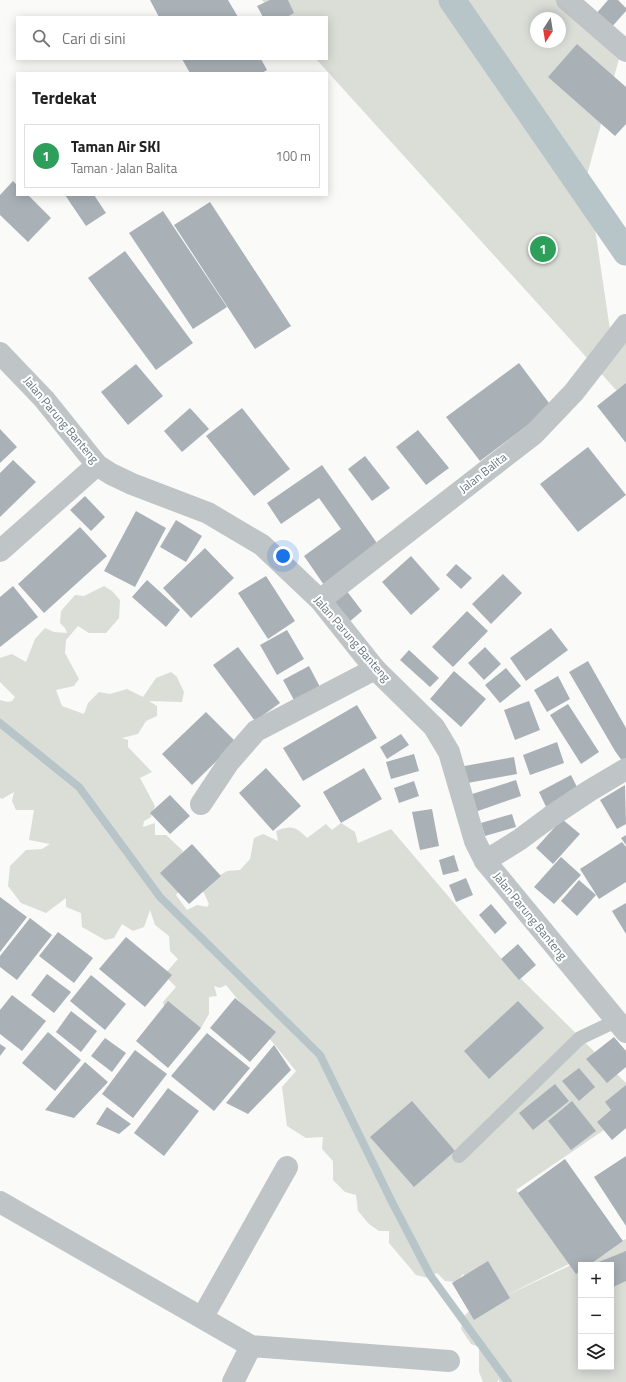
<!DOCTYPE html>
<html lang="id">
<head>
<meta charset="utf-8">
<style>
	body { margin:0; font-family:"Titillium Web",sans-serif; background:#f6f6f6; color:#222 }
	.controls { position:absolute; right:12px; bottom:12px; display:grid; overflow:hidden; border-radius:0px; box-shadow:0 2px 10px #0003 }
	.controls button { width:36px; height:36px; display:grid; place-items:center; padding:0; border:0; border-bottom:1px solid #e0e0e0; background:#fff; color:#222; font:20px sans-serif }
	.compass { position:absolute; left:530px; top:12px; width:36px; height:36px; border-radius:50%; background:#fff; box-shadow:0 2px 10px #0003; rotate:192deg }
	.you { position:absolute; left:283px; top:556px; width:14px; height:14px; margin:-10px; border:3px solid #fff; border-radius:50%; background:#1a73e8; box-shadow:0 0 0 6px #1a73e833 }
	.badge { display:grid; place-items:center; width:26px; height:26px; border-radius:50%; background:#0b8043; color:#fff; font-size:13px; font-weight:700 }
	.pin { position:absolute; translate:-50% -50%; border:2px solid #fff; box-shadow:0 1px 4px #0006 }
	.list { margin:0; padding:0; list-style:none }
	h2 { display:flex; justify-content:space-between; align-items:center; height:52px; margin:0; padding:0 16px; font-size:17px }
	h2 small { font-size:13px; font-weight:400; color:#767676 }
	.list li { display:grid; grid-template-columns:26px 1fr auto; gap:12px; align-items:center; box-sizing:border-box; height:64px; margin:0 8px 8px; padding:0 8px; border:1px solid #e0e0e0; border-radius:0px }
	.list b { display:block; font-size:15px; white-space:nowrap }
	.list p { margin:0; font-size:13px; white-space:nowrap; color:#767676 }
	.list em { font-size:13px; font-style:normal; color:#767676 }
	.icon { flex:none; width:22px; height:22px; fill:none; stroke:currentColor; stroke-width:2; stroke-linecap:round; stroke-linejoin:round }
	.map { position:relative; flex:none; width:626px; height:1382px; overflow:hidden }
	.search { position:absolute; background:#fff; box-shadow:0 2px 10px #0003; left:16px; top:16px; width:312px; height:44px; display:flex; align-items:center; gap:10px; box-sizing:border-box; padding:0 14px; border-radius:0px; color:#767676; font-size:15px }
	.panel { position:absolute; background:#fff; box-shadow:0 2px 10px #0003; left:16px; top:72px; width:312px; height:124px; border-radius:0px }
	.map>svg:first-child { display:block }
	.green { fill:#daded7; fill-rule:evenodd }
	.lines { fill:none; stroke-linecap:round; stroke-linejoin:round }
	.stream { stroke:#b8c5c8; stroke-width:8 }
	.canal { stroke:#b8c5c8; stroke-width:27 }
	.building { fill:#a9b1b7 }
	.service { stroke:#bfc4c7; stroke-width:14 }
	.minor { stroke:#bfc4c7; stroke-width:22 }
	.tertiary { stroke:#bfc4c7; stroke-width:22 }
	.labels { text-anchor:middle; stroke-width:4; stroke-linejoin:round; paint-order:stroke }
	.street-label { font-size:12px; fill:#667781; stroke:#fff }
</style>
</head>
<body>
<div class="map">
<svg width="626" height="1382" viewBox="0 0 626 1382">
	<rect width="100%" height="100%" fill="#fafaf8"/>
	<!-- green -->
	<path class="green" d="M262,0h305l55,48 -35,127 25,168 14,-20v78l-310,-342h11v-42h-50zM536,18h24v24h-24z
		M104,586l8,5 8,9 -1,18 -13,15h-17l-11,-7 -12,14 -1,13 14,26 -5,7 -18,4 6,16 22,8 4,-11 11,-11 11,2 17,-5 16,8 13,-19 15,-6 6,5 7,15 -2,10 -33,-1 8,5v10l-11,5 -8,13 -16,4 6,2v7l24,25 -12,6 15,28 -4,11 -7,4 -1,6 12,-4v12h11l17,16 -6,10 11,19 -12,15 11,15 10,-5 10,2 2,-3 -6,-13 6,-9 18,-11 13,-1 10,-11 4,-21 9,-4 15,7 -2,-10c14,-6 20,-5 31,7l19,-14 6,6 9,-7 14,9 3,11 33,-14 115,135 120,119v32l-110,75 59,71 -78,39 129,-61v143h-127v-3l-2,3h-14l-4,-10v-25l-8,-3 -10,-15 3,-13 13,-12 8,-2 -22,-28 -6,8 -12,-1 -8,-8 -9,5 -12,-3 -27,-32v-12h-10l-10,-7 -11,-13 -2,-16 -11,-3 -12,-12v-19l-11,-12 1,-12 -17,1 -19,-12 -5,-39 14,-16 -70,-86 -6,3 -6,-2 3,10 -8,1v17l-8,14 -12,2 -22,-10 -4,-18 13,-15 -12,-12 14,-16 -8,-8 -1,-15 -14,-11 -5,-15 -6,17 -11,4 -11,-7 -8,14 -9,2 -23,-13 -1,-14 -15,-6v-9l-20,15 -25,-10 -13,-17 2,-20 16,-16 16,-1 8,-5 -21,-4 5,-30h-18l-4,-9 2,-9 -12,7 -2,-1v-98l8,2 4,-1 3,-4 -15,-15v-24l12,-4 14,8 9,-23 10,-11 9,4 13,1 -2,-5 -5,-5 1,-12 14,-16 9,1zM581,1265h30v102h-30z"/>
	<g class="lines">
		<!-- stream -->
		<path class="stream" d="M0,723l79,64 81,110 160,158 72,147 38,73 78,107"/>
		<!-- canal -->
		<path class="canal" d="M452,0l174,252"/>
	</g>
	<!-- building -->
	<path class="building" d="M150,0h78l10,17h-79z
		M270,0h18l6,13 -7,4h-24l-6,-11z
		M608,0h10l8,8v3l-16,18 -15,-14z
		M577,44l49,43v37l-11,12 -67,-59z
		M182,59h79l6,11 -5,3h-72z
		M13,181l4,4v10h11l23,23 -23,24 -28,-27v-20z
		M65,195h29l12,18 -20,13z
		M210,202l81,124 -36,23 -81,-124z
		M163,211l64,96 -34,22 -64,-96z
		M125,251l68,92 -37,27 -68,-92z
		M519,363l33,44 -72,54 -34,-44z
		M136,364l27,32 -35,29 -27,-33z
		M626,383v60l-29,-37z
		M190,408l19,21 -27,23 -18,-21z
		M242,408l48,61 -36,27 -48,-60z
		M0,429l17,18 -17,16z
		M418,430l31,38 -23,17 -30,-38z
		M588,447l38,48 -48,37 -38,-48z
		M365,456l25,32 -18,13 -24,-32z
		M13,460l23,22 -36,35v-44z
		M322,465l57,81 -55,39 -20,-29 37,-27 -22,-31 -38,26 -14,-21z
		M85,496l20,21 -14,14 -21,-21z
		M136,511l30,17 -31,59 -31,-16z
		M176,520l26,16 -16,26 -26,-15z
		M80,527l27,29 -63,57 -26,-29z
		M205,548l29,30 -43,40 -28,-30z
		M411,556l29,33 -29,26 -29,-33z
		M456,564l16,14 -11,11 -15,-14z
		M503,574l19,19 -31,31 -19,-20z
		M266,576l29,45 -27,18 -30,-46z
		M147,580l33,30 -14,17 -34,-30z
		M13,586l25,31 -38,30v-50z
		M346,590l16,21 -14,12 -18,-21z
		M467,611l21,20 -35,36 -21,-20z
		M551,628l17,22 -42,31 -16,-23z
		M287,630l17,29 -27,16 -17,-30z
		M238,647l42,56 -25,18 -42,-56z
		M485,647l16,17 -17,16 -16,-17z
		M409,650l30,28 -9,9 -30,-27z
		M588,661l38,67v36l-1,1 -10,-14 -46,-79z
		M309,666l11,21 -26,13 -11,-20z
		M506,668l15,18 -21,17 -15,-18z
		M454,671l32,28 -25,28 -31,-28z
		M558,676l12,23 -23,13 -13,-22z
		M529,701l11,29 -25,10 -11,-30z
		M568,704l31,48 -18,12 -31,-49z
		M357,705l20,33 -74,43 -20,-33z
		M206,712l30,30 -44,43 -30,-31z
		M401,734l8,11 -22,14 -7,-12z
		M557,742l7,21 -34,12 -7,-20z
		M414,754l5,17 -28,8 -5,-17z
		M514,757l3,17 -55,10 -3,-17z
		M266,768l35,38 -28,25 -34,-38z
		M364,768l18,31 -41,24 -18,-31z
		M571,775l9,18 -31,20 -10,-21z
		M516,780l5,16 -46,16 -6,-17z
		M414,781l5,15 -20,7 -5,-15z
		M625,785l1,39 -9,5 -17,-29z
		M170,795l20,21 -20,18 -20,-21z
		M432,809l7,37 -19,4 -8,-38z
		M512,814l4,13 -31,9 -4,-13z
		M562,819l18,15 -27,30 -17,-16z
		M626,835v10l-5,-7z
		M622,842l4,5v35l-27,17 -19,-30z
		M192,844l29,32 -32,28 -29,-31z
		M454,855l5,16 -16,4 -4,-15z
		M561,857l20,18 -27,29 -20,-17z
		M466,878l7,17 -17,7 -7,-17z
		M579,880l17,15 -19,21 -16,-15z
		M0,897l27,20 -27,35z
		M626,903v31l-14,-23z
		M491,904l16,19 -12,11 -16,-19z
		M30,918l22,17 -35,45 -17,-13v-11z
		M58,932l35,26 -19,25 -35,-27z
		M126,937l46,38 -27,32 -46,-38z
		M518,944l18,21 -17,15 -18,-21z
		M47,974l24,18 -17,21 -23,-18z
		M91,975l35,29 -21,26 -35,-29z
		M12,995l34,26 -24,30 -22,-17v-24z
		M235,998l41,34 -26,30 -40,-34z
		M168,1001l33,27 -33,40 -32,-27z
		M518,1001l26,27 -55,51 -25,-28z
		M71,1011l26,20 -16,21 -25,-20z
		M48,1032l33,28 -26,31 -33,-28z
		M207,1033l43,35 -36,43 -43,-35z
		M614,1037l12,14v16l-19,16 -21,-24z
		M105,1038l21,15 -14,19 -21,-16z
		M0,1044l6,4 -6,8z
		M274,1045l17,25 -43,44 -22,-11z
		M135,1050l32,24 -34,44 -31,-24z
		M85,1062l23,20 -34,36 -29,-8z
		M579,1068l16,19 -16,14 -17,-20z
		M555,1084l14,17 -36,29 -14,-17z
		M626,1085v43l-14,12 -15,-18 14,-12 -6,-8z
		M168,1088l31,23 -35,45 -30,-23z
		M412,1101l43,50 -41,36 -44,-50z
		M572,1101l24,30 -25,19 -23,-29z
		M107,1107l24,17 -12,10 -23,-10z
		M626,1156v70l-32,-49z
		M565,1159l58,82 -34,24h-8v5l-5,4 -58,-81z
		M626,1251v30l-15,7v-23h-10l-2,-3z
		M488,1261l22,37 -36,22 -22,-37z"/>
	<g class="lines">
		<!-- service -->
		<path class="service" d="M459,1156l121,-118 36,-17"/>
		<!-- minor -->
		<path class="minor" d="M567,0l59,51
			M0,551l97,-86
			M320,600l214,-166 40,-42 52,-67
			M201,804l28,-42 27,-31 119,-62
			M485,861l34,-21 31,-23 39,-26 37,-22
			M0,1202l251,144 -18,36
			M202,1318l85,-151
			M251,1346l198,15"/>
		<!-- tertiary -->
		<path class="tertiary" d="M0,353l44,46 53,66 14,9 21,10 76,29 54,32 58,55 55,69 59,58 15,25 26,89 10,20 141,171"/>
	</g>
	<g class="labels">
		<!-- street labels -->
		<g class="street-label">
			<text transform="translate(61 420) rotate(50)" y="4">Jalan Parung Banteng</text>
			<text transform="translate(483 473) rotate(-38)" y="4">Jalan Balita</text>
			<text transform="translate(352 639) rotate(49)" y="4">Jalan Parung Banteng</text>
			<text transform="translate(530 916) rotate(51)" y="4">Jalan Parung Banteng</text>
		</g>
	</g>
</svg>
<div class="controls">
<button>+</button>
<button>−</button>
<button><svg class="icon" aria-label="layers" viewBox="0 0 24 24"><path d="M12 4l9 5-9 5-9-5zM3 14l9 5 9-5"/></svg></button>
</div>
<svg class="compass" viewBox="-18 -18 36 36"><path d="M0-13l5 13h-10z" fill="#e53935"/><path d="M0 13l5-13h-10z" fill="#767676"/></svg>
<div class="you"></div>
<div class="pin badge" style="left:543px;top:249px;background:#2e9e5b">1</div>
<div class="search"><svg class="icon" aria-label="search" viewBox="0 0 24 24"><circle cx="10" cy="10" r="6"/><path d="M15 15l6 6"/></svg>Cari di sini</div>
<section class="panel">
<h2>Terdekat<small></small></h2>
<ul class="list">
<li><span class="badge" style="background:#2e9e5b">1</span><div><b>Taman Air SKI</b><p>Taman · Jalan Balita</p></div><em>100 m</em></li>
</ul>
</section>
</div>
</body>
</html>
